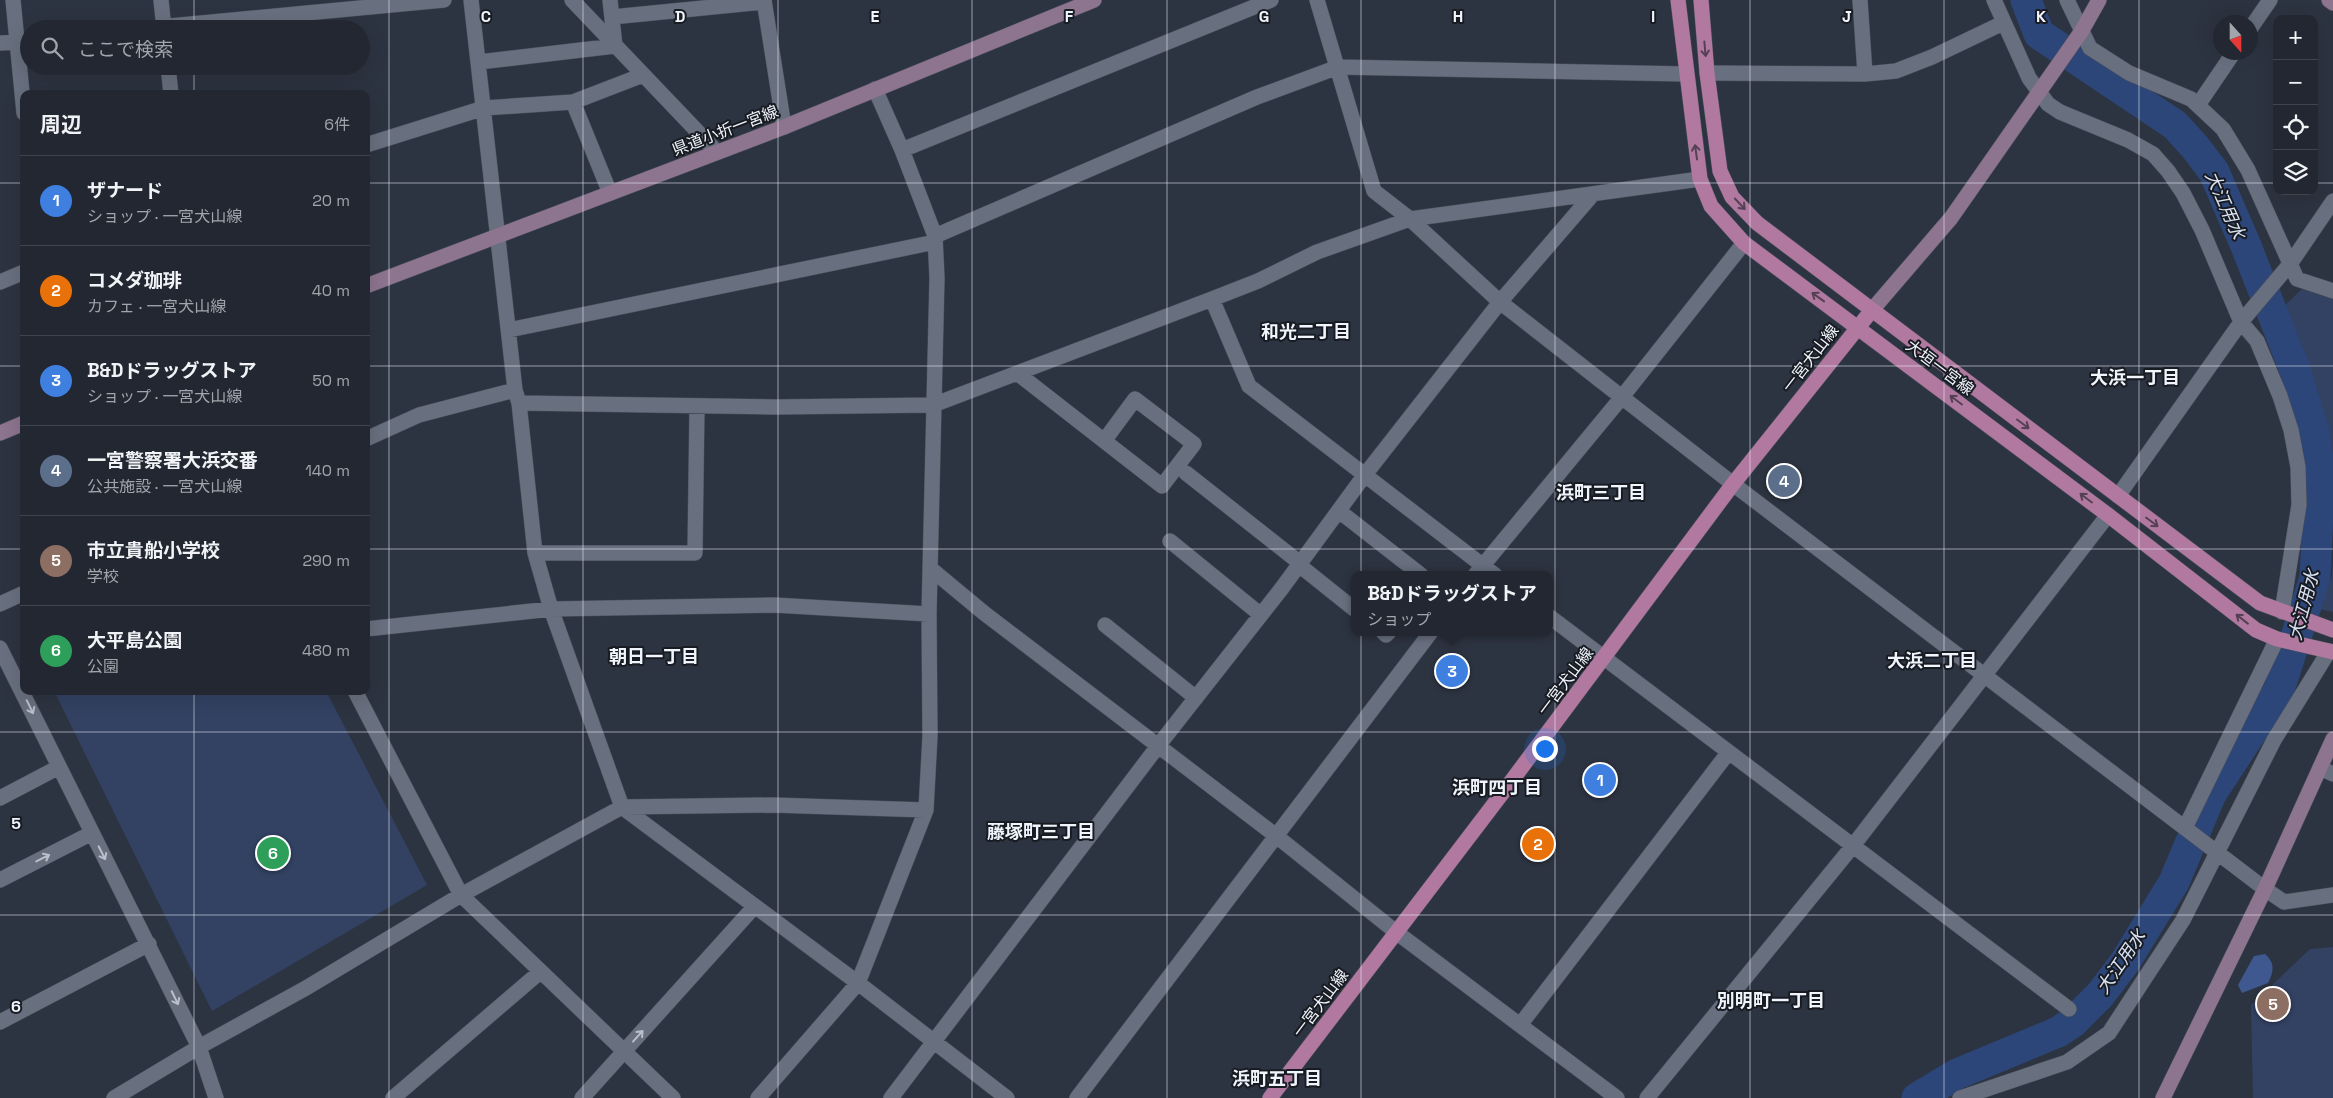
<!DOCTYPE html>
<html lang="ja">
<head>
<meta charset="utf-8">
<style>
	body { margin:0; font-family:"Space Grotesk","Noto Sans JP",sans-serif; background:#2a2f39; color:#f1f3f6 }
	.controls { position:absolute; right:15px; top:15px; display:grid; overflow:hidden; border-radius:10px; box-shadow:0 5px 20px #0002 }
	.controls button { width:45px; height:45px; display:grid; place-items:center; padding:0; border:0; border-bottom:1px solid #3f444d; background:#222731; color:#f1f3f6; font:25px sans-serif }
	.compass { position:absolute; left:2213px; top:15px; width:45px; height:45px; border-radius:50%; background:#222731; box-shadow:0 5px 20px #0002; rotate:159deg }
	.you { position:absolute; left:1544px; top:748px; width:18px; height:18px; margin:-12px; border:4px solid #fff; border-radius:50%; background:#1a73e8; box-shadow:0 0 0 8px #1a73e833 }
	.badge { display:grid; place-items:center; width:32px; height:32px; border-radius:50%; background:#95b2f1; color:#fff; font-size:16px; font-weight:700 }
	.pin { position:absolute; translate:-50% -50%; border:2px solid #fff; box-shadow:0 1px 5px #0006 }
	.popup { position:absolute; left:1351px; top:571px; width:202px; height:65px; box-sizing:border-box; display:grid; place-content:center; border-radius:10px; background:#222731; filter:drop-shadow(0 1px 4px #0005); font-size:16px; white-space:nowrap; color:#a2a5ab }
	.popup b { font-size:19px; color:#f1f3f6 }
	.popup::after { content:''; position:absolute; left:50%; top:100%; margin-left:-10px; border:10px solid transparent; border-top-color:#222731 }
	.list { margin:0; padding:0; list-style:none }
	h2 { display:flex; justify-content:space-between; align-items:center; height:65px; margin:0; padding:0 20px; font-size:21px }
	h2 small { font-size:16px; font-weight:400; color:#a2a5ab }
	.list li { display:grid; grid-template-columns:32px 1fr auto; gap:15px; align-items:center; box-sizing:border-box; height:90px; padding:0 20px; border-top:1px solid #3f444d }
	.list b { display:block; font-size:19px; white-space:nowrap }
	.list p { margin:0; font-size:16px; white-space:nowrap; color:#a2a5ab }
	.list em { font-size:16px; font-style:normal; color:#a2a5ab }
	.icon { flex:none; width:28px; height:28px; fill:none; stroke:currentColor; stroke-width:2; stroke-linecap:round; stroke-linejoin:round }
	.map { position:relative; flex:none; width:2333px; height:1098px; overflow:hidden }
	.search { position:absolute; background:#222731; box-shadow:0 5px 20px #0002; left:20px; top:20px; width:350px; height:55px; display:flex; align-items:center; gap:12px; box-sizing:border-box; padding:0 18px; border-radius:28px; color:#a2a5ab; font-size:19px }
	.panel { position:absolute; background:#222731; box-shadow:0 5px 20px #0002; left:20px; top:90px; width:350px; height:605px; border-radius:10px }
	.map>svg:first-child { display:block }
	.green { fill:#334263 }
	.forest { fill:#3f588f }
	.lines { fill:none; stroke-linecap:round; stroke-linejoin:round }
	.river { stroke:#2c467a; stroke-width:31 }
	.street-casing { stroke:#4a4f5a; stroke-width:16 }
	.secondary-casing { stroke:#4a4f5a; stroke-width:16 }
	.primary-casing { stroke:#4a4f5a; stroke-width:16 }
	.street { stroke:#686f7e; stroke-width:15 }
	.secondary { stroke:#8d748f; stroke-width:15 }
	.primary { stroke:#b179a0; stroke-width:15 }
	.oneway { stroke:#554154 }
	.oneway2 { stroke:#babfca }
	.grid { fill:none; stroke:#f0f4fd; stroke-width:1; stroke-opacity:0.55 }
	.labels { text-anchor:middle; stroke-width:4; stroke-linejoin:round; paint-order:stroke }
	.street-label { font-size:16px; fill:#f0f4fd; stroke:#181b21 }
	.water-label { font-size:18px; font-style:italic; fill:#d9e3f3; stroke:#181b21 }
	.neighbourhood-label { font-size:18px; font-weight:bold; fill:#f0f4fd; stroke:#181b21 }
	.grid-label { font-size:16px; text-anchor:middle; font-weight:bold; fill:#f0f4fd; stroke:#181b21; stroke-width:4; stroke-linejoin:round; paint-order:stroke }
</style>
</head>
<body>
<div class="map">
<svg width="2333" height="1098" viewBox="0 0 2333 1098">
	<rect width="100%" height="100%" fill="#2d3441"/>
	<!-- green -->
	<path class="green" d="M2302,289l31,10v197l-15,-105 -37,-82z
		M2333,560v52l-13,-3 12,-32z
		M54,691h272l101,194 -215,126z
		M2333,947v151h-80l-2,-93 59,-56z"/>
	<!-- forest -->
	<path class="forest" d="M2265,954c10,9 9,17 3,29l-26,10 -4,-8 16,-29z"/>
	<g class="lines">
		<!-- river -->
		<path class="river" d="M1917,1098l40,-24 101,-42 15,-10 27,-27 25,-33 49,-80 37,-88 68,-104 36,-112 5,-106 -6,-40 -18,-59 -50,-127 -32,-74 -19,-25 -20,-22 -136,-91 -13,-34"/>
		<defs>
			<path id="street" d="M13,0l11,113
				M161,0l3,29
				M471,0l44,390 4,13 16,150 16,56 71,198 236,176 149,115
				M572,0l145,152
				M764,0l20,127
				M1317,0l57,191 36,28 90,83 233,182 532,405 19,13 49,-7
				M1860,0l5,74
				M1994,0l35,78 19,26 12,8 68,28 25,14 15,17 15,22 19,37 39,92 16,19 23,55 11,34 7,37 1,38 -17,107
				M2067,0l23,48 39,25 62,26 32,30 25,41 49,109 36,12
				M612,17l152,-15
				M138,29l306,-29
				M2250,29l20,-29
				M0,43l29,-2
				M479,62l136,-16 -5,-46
				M168,66l3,28
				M1707,73l158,1 31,-3 36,-14 71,-34
				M573,102l37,91
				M2198,105l36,-53
				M366,145l118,-37 89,-6 70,-27
				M902,150l369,-150
				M935,236l322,-139 81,-30 347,7
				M0,282l24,-10
				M1212,299l37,87 246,189
				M509,330l426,-88
				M1017,373l145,113 32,-42 -59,-45 -31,42
				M519,403l257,4 157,-2 279,-106 46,-18 59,-29 93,-33 290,-40
				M366,439l53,-24 96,-25
				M1186,473l114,90
				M2118,496l123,-174 49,-58 43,-63
				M1339,511l82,64
				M1170,541l91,74
				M535,553h160l2,-147
				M1299,565l55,44
				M931,569l53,44 291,222 121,97 221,166
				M1475,575l147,-178 122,-154
				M0,604l24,-11
				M1550,617l519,392
				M1105,625l91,73
				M366,629l185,-20 223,-4 155,9
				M1383,632l3,3 3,-3
				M0,648l199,399 17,51
				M355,691l106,204 212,203
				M2320,768l13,6
				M0,798l59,-31
				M2185,828l92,-189
				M0,880l92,-47
				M0,1022l149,-78
				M1520,1025l208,-272
				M114,1098l85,-51 107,-59 155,-93 161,-88 151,-2 153,5
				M393,1098l147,-126
				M582,1098l173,-192
				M758,1098l100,-115 68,-173 4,-74 -1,-122 8,-336 -2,-42 -33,-86 -27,-61
				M891,1098l267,-352 124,-158 82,-112 136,-174 93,-108
				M1077,1098l354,-466
				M1647,1098l205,-251 256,-332
				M1960,1098l107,-36 42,-29 74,-113 91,-180 55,-89"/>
			<path id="secondary" d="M2329,0l4,3
				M366,286l418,-159 310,-127
				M1872,310l79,-92 130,-186 18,-32
				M0,433l24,-10
				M2163,1098l102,-209 68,-150"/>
			<path id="primary" d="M1678,0l22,179 11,27 33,37 364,272 148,115 21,9 56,13
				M1701,0l6,73 13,98 12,26 25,26 503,380 73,27
				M1270,1098l237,-311 226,-303 139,-174"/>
		</defs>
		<!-- street casing -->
		<use href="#street" class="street-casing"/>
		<!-- secondary casing -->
		<use href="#secondary" class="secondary-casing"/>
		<!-- primary casing -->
		<use href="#primary" class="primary-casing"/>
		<!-- street -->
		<use href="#street" class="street"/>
		<!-- secondary -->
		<use href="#secondary" class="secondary"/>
		<!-- primary -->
		<use href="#primary" class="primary"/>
	</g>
	<!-- one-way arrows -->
	<defs><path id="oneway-shaft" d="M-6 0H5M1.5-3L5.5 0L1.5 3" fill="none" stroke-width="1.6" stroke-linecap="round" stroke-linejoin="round" transform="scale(1.25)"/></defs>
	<g class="oneway">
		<use href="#oneway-shaft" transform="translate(1705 49) rotate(85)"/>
		<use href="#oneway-shaft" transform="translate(1696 152) rotate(-98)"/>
		<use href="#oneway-shaft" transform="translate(1740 204) rotate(47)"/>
		<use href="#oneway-shaft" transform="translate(1818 297) rotate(-144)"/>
		<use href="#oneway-shaft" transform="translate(1956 400) rotate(-143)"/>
		<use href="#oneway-shaft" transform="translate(2023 424) rotate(37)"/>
		<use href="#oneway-shaft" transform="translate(2086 498) rotate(-143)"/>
		<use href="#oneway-shaft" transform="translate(2152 522) rotate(37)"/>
		<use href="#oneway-shaft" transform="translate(2242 619) rotate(-142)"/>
	</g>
	<g class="oneway2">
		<use href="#oneway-shaft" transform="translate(30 707) rotate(64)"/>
		<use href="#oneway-shaft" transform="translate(102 853) rotate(63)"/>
		<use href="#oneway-shaft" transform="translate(43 858) rotate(-27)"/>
		<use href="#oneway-shaft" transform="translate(175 998) rotate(64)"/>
		<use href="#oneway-shaft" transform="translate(638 1036) rotate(-48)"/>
	</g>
	<!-- grid -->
	<path class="grid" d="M194,0v29M389,0v1098M583,0v1098M778,0v1098M972,0v1098M1167,0v1098M1361,0v1098M1555,0v1098M1750,0v1098M1944,0v1098M2139,0v1098M194,66v28M0,183h24M366,183h1911M2314,183h19M0,366h24M366,366h1967M0,549h24M366,549h1967M194,691v407M0,732h2333M0,915h2333"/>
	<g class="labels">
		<!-- street labels -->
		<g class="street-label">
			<text transform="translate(725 130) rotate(-21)" y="6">県道小折一宮線</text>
			<text transform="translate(1810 358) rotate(-52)" y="6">一宮犬山線</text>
			<text transform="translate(1940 367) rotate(37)" y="6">大垣一宮線</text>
			<text transform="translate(1565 681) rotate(-53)" y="6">一宮犬山線</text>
			<text transform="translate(1320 1003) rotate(-53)" y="6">一宮犬山線</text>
		</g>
		<!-- water labels -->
		<g class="water-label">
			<text transform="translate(2225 205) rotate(66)" y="6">大江用水</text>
			<text transform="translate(2304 605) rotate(-75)" y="6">大江用水</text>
			<text transform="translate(2121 962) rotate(-56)" y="6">大江用水</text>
		</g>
		<!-- neighbourhood labels -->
		<g class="neighbourhood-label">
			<text x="1306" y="338">和光二丁目</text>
			<text x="2135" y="384">大浜一丁目</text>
			<text x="1601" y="499">浜町三丁目</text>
			<text x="654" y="663">朝日一丁目</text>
			<text x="1932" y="667">大浜二丁目</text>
			<text x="1497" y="794">浜町四丁目</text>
			<text x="1041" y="838">藤塚町三丁目</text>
			<text x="1771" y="1007">別明町一丁目</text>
			<text x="1277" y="1085">浜町五丁目</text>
		</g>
	</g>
	<g class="grid-label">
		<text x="486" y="22">C</text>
		<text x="680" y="22">D</text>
		<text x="875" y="22">E</text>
		<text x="1069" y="22">F</text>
		<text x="1264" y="22">G</text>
		<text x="1458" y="22">H</text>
		<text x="1653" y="22">I</text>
		<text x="1847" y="22">J</text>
		<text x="2041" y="22">K</text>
		<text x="16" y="829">5</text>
		<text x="16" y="1012">6</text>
	</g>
</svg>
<div class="controls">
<button>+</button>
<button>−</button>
<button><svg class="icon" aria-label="locate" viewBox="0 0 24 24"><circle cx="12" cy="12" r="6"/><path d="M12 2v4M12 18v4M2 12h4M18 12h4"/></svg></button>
<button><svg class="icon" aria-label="layers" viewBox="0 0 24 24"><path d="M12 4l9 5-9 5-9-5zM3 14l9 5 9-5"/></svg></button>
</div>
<svg class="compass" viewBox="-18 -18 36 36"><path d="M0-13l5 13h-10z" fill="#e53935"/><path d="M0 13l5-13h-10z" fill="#a2a5ab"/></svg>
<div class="you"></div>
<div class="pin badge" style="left:1600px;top:780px;background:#3f7fe0">1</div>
<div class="pin badge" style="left:1538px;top:844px;background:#e8710a">2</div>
<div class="pin badge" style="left:1452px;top:671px;background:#3f7fe0">3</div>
<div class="popup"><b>B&amp;Dドラッグストア</b>ショップ</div>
<div class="pin badge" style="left:1784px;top:481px;background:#5c6f8a">4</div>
<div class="pin badge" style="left:2273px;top:1004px;background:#8d6e63">5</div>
<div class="pin badge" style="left:273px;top:853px;background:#2e9e5b">6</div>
<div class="search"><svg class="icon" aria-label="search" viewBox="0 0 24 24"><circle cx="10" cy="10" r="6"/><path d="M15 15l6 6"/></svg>ここで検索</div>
<section class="panel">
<h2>周辺<small>6件</small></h2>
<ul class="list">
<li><span class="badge" style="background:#3f7fe0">1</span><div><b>ザナード</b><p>ショップ · 一宮犬山線</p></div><em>20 m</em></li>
<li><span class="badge" style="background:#e8710a">2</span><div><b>コメダ珈琲</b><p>カフェ · 一宮犬山線</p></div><em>40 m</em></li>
<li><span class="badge" style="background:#3f7fe0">3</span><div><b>B&amp;Dドラッグストア</b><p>ショップ · 一宮犬山線</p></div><em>50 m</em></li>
<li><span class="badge" style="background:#5c6f8a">4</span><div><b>一宮警察署大浜交番</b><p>公共施設 · 一宮犬山線</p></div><em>140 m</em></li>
<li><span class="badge" style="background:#8d6e63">5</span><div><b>市立貴船小学校</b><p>学校</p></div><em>290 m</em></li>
<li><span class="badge" style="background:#2e9e5b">6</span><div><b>大平島公園</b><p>公園</p></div><em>480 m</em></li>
</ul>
</section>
</div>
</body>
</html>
